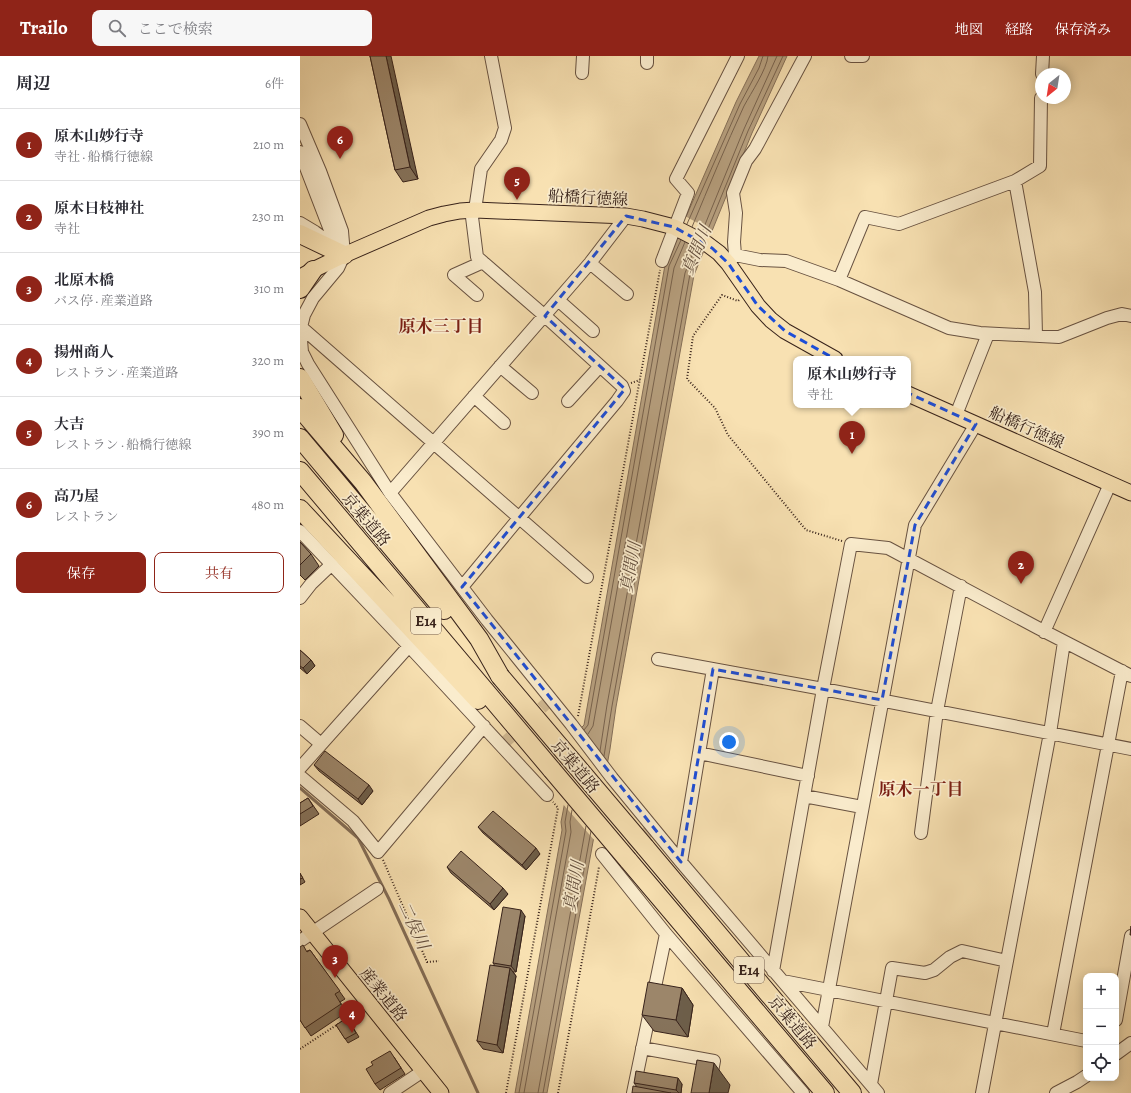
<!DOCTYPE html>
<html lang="ja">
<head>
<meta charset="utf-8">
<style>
	body { margin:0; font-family:Alegreya,"Noto Serif JP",serif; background:#f7f7f7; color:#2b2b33 }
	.controls { position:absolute; right:12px; bottom:12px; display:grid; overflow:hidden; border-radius:8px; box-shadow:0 2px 10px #0003 }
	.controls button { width:36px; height:36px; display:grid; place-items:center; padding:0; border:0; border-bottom:1px solid #e1e1e2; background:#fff; color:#2b2b33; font:20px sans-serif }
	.compass { position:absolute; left:735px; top:12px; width:36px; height:36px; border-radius:50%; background:#fff; box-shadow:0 2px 10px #0003; rotate:210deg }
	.you { position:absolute; left:429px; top:686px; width:14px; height:14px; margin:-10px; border:3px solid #fff; border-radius:50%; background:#1a73e8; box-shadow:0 0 0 6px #1a73e833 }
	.badge { display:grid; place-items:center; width:26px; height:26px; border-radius:50%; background:#8f2418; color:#fff; font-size:13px; font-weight:700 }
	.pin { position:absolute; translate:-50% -33px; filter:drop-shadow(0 1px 2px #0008) }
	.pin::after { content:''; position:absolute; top:21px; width:14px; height:12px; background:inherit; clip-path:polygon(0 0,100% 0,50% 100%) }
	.popup { position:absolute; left:493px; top:300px; width:118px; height:52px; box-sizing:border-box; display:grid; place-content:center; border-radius:8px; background:#fff; filter:drop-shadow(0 1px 3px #0005); font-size:13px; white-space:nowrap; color:#7c7c81 }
	.popup b { font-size:15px; color:#2b2b33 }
	.popup::after { content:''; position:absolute; left:50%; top:100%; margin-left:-8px; border:8px solid transparent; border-top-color:#fff }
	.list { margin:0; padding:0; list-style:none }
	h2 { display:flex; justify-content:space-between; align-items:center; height:52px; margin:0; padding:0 16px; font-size:17px }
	h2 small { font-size:13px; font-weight:400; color:#7c7c81 }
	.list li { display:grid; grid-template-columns:26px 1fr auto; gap:12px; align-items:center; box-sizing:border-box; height:72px; padding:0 16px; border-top:1px solid #e1e1e2 }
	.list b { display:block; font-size:15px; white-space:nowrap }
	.list p { margin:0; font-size:13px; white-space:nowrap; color:#7c7c81 }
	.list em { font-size:13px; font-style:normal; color:#7c7c81 }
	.actions { display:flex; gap:8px; padding:12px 16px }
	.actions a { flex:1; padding:9px 0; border:1px solid #8f2418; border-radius:8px; text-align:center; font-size:14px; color:#8f2418 }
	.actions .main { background:#8f2418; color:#fff }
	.icon { flex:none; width:22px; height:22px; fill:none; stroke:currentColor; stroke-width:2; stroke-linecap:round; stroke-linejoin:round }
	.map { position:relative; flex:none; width:831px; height:1037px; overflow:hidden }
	header { display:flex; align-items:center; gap:24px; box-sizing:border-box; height:56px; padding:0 20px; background:#8f2418; color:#fff }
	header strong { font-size:19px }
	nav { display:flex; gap:22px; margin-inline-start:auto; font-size:14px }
	.search { width:280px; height:36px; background:#f7f7f7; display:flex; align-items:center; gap:10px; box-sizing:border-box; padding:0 14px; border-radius:8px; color:#7c7c81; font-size:15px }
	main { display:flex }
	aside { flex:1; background:#fff }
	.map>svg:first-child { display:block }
	.water { fill:#b7a07f; stroke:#846e57 }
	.pier { fill:#f8e1b2 }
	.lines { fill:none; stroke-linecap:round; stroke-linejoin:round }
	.shore { stroke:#78624d; stroke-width:1 }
	.stream { stroke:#846e57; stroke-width:3 }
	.minor-tunnel { stroke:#d2bb94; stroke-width:12; stroke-dasharray:12 6; stroke-linecap:butt }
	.minor-casing { stroke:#685241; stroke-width:14 }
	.major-casing { stroke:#38231b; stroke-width:17 }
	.highway-casing { stroke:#38231b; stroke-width:20 }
	.path { stroke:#38231b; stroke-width:2; stroke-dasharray:1 2; stroke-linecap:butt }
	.minor { stroke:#faeccd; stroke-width:12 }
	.major { stroke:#f8e1b2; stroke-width:15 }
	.highway { stroke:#f8e1b2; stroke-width:18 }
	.highway-bridge-casing { stroke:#38231b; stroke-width:20; stroke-linecap:butt }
	.highway-bridge { stroke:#f8e1b2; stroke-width:18 }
	.wall { fill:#86735b; stroke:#38231b }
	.shaded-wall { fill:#6d5e4a; stroke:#38231b }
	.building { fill:#9c866a; stroke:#38231b }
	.marked { fill:none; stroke:#1d4ed8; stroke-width:3; stroke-dasharray:8 5; stroke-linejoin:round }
	.labels { text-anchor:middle; stroke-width:3.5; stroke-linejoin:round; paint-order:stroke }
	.shield { fill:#faeccd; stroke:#725f50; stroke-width:1 }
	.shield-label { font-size:15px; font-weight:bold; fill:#38231b }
	.street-label { font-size:16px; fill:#38231b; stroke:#faeccd }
	.water-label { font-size:17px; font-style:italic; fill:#644f3e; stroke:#faeccd }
	.neighbourhood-label { font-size:17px; font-weight:bold; fill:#7a1f14; stroke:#faeccd }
</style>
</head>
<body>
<header>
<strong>Trailo</strong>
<div class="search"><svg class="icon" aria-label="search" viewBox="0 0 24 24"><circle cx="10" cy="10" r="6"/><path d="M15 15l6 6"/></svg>ここで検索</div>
<nav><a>地図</a><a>経路</a><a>保存済み</a></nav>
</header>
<main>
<aside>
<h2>周辺<small>6件</small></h2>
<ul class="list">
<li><span class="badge">1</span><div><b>原木山妙行寺</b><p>寺社 · 船橋行徳線</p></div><em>210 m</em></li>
<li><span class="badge">2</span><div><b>原木日枝神社</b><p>寺社</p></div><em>230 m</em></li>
<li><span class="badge">3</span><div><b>北原木橋</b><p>バス停 · 産業道路</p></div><em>310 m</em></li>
<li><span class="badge">4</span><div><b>揚州商人</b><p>レストラン · 産業道路</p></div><em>320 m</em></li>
<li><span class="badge">5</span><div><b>大吉</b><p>レストラン · 船橋行徳線</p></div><em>390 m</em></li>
<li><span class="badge">6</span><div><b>高乃屋</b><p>レストラン</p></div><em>480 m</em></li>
</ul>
<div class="actions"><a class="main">保存</a><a>共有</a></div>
</aside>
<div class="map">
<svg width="831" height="1037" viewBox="0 0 831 1037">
	<rect width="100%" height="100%" fill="#f8e1b2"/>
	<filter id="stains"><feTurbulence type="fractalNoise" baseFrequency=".005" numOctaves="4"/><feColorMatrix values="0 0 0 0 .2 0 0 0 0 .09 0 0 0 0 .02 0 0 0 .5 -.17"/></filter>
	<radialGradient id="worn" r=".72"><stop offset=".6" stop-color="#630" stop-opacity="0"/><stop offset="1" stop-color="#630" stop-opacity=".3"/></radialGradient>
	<!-- water -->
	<path class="water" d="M459,0h28l-35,77 -58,142 -78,432 -6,42 -63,344h-32l47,-263 -1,-8 18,-92 5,-5 81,-460 71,-163z"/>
	<!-- pier -->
	<path class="pier" d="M385,160l29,16 -9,20 -29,-16z
		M275,684l31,37 -11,64 -33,-38z"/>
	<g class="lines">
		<!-- shore -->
		<path class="shore" d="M387,168l53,-120 19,-36 4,-12
			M392,171c17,-41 34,-82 52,-121 7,-13 23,-37 24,-50
			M402,176l42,-103 33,-73
			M406,178l42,-103 35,-75
			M284,674l4,-5 81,-459 12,-26
			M288,678l5,-8 81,-458 11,-26
			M300,695l7,-46 78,-432 10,-25
			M304,700l8,-50 78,-432 10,-24
			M219,1037l47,-262 -1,-9 3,-17
			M224,1037l47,-261 -1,-10 2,-12
			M238,1037l48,-267
			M243,1037l48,-262"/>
		<!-- stream -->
		<path class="stream" d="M0,732l58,50 31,61 89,194"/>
		<!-- minor-tunnel -->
		<path class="minor-tunnel" d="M202,689l49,-46
			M318,803l34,-31"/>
		<defs>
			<path id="minor" d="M551,0h12
				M347,7v-7
				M282,17l1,-17
				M742,18l1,-18
				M0,68l20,47 22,60 2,24 -6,13 -25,30 -9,17 -3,12v13l1,12 6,12 82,129 97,127 84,104 41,54 69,84 197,231
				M0,96l32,83 10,17
				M715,125l20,111 1,44
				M0,167l15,9 11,8
				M435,199l-1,-13 2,-29 -3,-20 13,-32 9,-12 50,-93
				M362,205l26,-68 -12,-14 62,-123
				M290,207l37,31
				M428,207l7,-8 25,5 26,1 53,19 110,48 31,5 79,4 48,-19 15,-4 9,2
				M539,224l26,-63 34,7 116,-43 25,-15 1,-68
				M177,239l-23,-20 29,-13
				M258,244l35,31
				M1,271l286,250
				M200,310l32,27
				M174,340l30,27
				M268,345l32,-35
				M656,359l32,-81
				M90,437l200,-230 36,-47
				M0,475l109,115 138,149
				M162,531l57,-69 98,-117 7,-10 -2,-5 -77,-70 -68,-59 -5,-40 3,-7 6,-41 20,-29 4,-12 -14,-72
				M0,542l11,-14 21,-20
				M744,576l66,-148
				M358,603l165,30 308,60
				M0,670l21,18
				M399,697l109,23
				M0,712l109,-122
				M0,720l53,45 25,31 106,-126
				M504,740l58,11
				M621,777l16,-122 24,-125
				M302,798l64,80 137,159
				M381,806l32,-193
				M0,885l77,-52
				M473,915l50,-282 28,-145 37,4 150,80 93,48
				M483,925l303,60
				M816,964l15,-84
				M522,971l93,-502 61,-101
				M753,978l69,-363
				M342,992l72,13 -6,32
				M816,998l15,-11
				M571,1028l21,-116 33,5 9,-3 16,-13 12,-6 45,10
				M90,1037l33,-22
				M333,1037l33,-159
				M682,1037l68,-360 14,-91
				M756,1037l21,-11 9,-6"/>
			<path id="major" d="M4,219l9,-5 31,-15 85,-37 15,-4 16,-3 15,-1 151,6 17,3 31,8 33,17 12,9 9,10 30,43 13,14 14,11 50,28
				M608,338l223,99
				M0,861l141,176"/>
			<path id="highway" d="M0,178l44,21
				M0,233l13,-19
				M0,322l34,57
				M0,352l63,74 116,157 21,37
				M0,382l144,172
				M0,415l252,299
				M0,453l178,191
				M345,791l207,246
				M328,804l197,233"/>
		</defs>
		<!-- minor casing -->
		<use href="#minor" class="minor-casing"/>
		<!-- major casing -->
		<use href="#major" class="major-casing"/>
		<!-- highway casing -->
		<use href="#highway" class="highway-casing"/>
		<!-- path -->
		<path class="path" d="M439,244l-1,1 -16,-6 -29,41 -6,43 28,29 13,27 78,95 36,11
			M331,327l9,-3
			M278,660l82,-446
			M83,804l44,102 12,-1
			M45,964l15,-9
			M0,993l38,-25
			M206,1037l52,-285 -5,-6
			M258,1037l41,-226"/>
		<!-- minor -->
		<use href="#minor" class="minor"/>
		<!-- major -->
		<use href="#major" class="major"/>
		<!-- highway -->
		<use href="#highway" class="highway"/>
		<defs>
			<path id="highway-bridge" d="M200,620l145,171
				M252,714l76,90"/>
		</defs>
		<!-- highway-bridge casing -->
		<use href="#highway-bridge" class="highway-bridge-casing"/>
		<!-- highway-bridge -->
		<use href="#highway-bridge" class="highway-bridge"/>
	</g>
	<!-- wall -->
	<path class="wall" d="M70,0l48,123 -15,3 -8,-12z
		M0,486l11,12 8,12 -14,14 -5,-5z
		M0,594l11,10 4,6 -8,8 -7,-6z
		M14,709l59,26 -11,14 -43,-34z
		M8,742l11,16 -19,12v-23z
		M178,771l62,27 -14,16 -43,-37z
		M147,811l61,27 -14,16 -43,-37z
		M0,817l5,9 -5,3z
		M225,860l-9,56h-3l3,4 -13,77 -20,-4 -6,-8 18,-75 -2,-3z
		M10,894l35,49 -5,3 7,10 -36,24 -11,-16 7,-69z
		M382,932l11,17 -5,32 -34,-6 -12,-16z
		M47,962l12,19 -11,6 -12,-18z
		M94,1001l11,17 -25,16 -5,-6z
		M334,1027l48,1 -1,9h-49l5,-6z"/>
	<!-- shaded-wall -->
	<path class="shaded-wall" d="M86,0h5l27,123 -8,-12z
		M11,604l4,6 -8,8 -4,-6z
		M69,729l4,6 -11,14 -4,-6z
		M236,792l4,6 -14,16 -4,-5z
		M203,832l5,6 -14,16 -4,-6z
		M221,854l4,6 -9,56 -5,-6z
		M210,912l6,8 -13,77 -6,-8z
		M382,932l11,17 -5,32 -12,-17z
		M414,1007l16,22 -2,8h-19z
		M378,1022l4,6 -1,9h-2l-3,-3z"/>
	<!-- building -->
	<path class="building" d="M70,0h16l24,111 -15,3z
		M0,486l11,12 -11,11z
		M0,594l11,10 -8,8 -3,-2z
		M25,695l44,34 -11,14 -44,-34z
		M8,742l5,8 -13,8v-11z
		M193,755l43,37 -14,17 -44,-38z
		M161,795l42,37 -13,16 -43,-37z
		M0,818l3,4 -3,1z
		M203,851l18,3 -10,56 -18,-3z
		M831,870v9h-1z
		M3,889l4,7 3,-2 30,41 -5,3 6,10 -36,24 -5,-8v-73z
		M190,909l20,3 -13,77 -20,-4z
		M348,926l34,6 -6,32 -34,-5z
		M47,962l9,15 -11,6 -9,-14z
		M90,995l11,17 -26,16 -9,-15 7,-4 -2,-3z
		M397,1004l17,3 -5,30h-18z
		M336,1015l42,7 -2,12 -42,-7z
		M333,1030l38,7h-39z"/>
	<!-- marked area -->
	<path class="marked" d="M326,160l48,11 38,21 16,15 30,43 27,25 59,33 132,60 -61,101 -33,175 -169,-31 -32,193 -219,-275 163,-198 -80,-73z"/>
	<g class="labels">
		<!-- shield labels -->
		<g class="shield">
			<rect x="111" y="552" width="30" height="26" rx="3"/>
			<rect x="434" y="901" width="30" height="26" rx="3"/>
		</g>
		<g class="shield-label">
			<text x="126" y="570">E14</text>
			<text x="449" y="919">E14</text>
		</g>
		<!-- street labels -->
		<g class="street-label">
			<text transform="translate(288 141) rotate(3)" y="6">船橋行徳線</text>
			<text transform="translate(727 371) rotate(24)" y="6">船橋行徳線</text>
			<text transform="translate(67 463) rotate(50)" y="6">京葉道路</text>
			<text transform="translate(276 710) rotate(50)" y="6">京葉道路</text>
			<text transform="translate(84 938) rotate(51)" y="6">産業道路</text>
			<text transform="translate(493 966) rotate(50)" y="6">京葉道路</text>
		</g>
		<!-- water labels -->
		<g class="water-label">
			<text transform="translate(396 194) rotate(-67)" y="6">真間川</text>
			<text transform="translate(330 511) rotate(-80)" y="6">真間川</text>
			<text transform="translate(273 830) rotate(-80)" y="6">真間川</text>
			<text transform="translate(114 869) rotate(65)" y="6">二俣川</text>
		</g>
		<!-- neighbourhood labels -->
		<g class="neighbourhood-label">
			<text x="141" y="276">原木三丁目</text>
			<text x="621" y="739">原木一丁目</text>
		</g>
	</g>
	<rect width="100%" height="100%" filter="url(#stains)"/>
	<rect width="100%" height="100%" fill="url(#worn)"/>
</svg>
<div class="controls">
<button>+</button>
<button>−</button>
<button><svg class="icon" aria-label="locate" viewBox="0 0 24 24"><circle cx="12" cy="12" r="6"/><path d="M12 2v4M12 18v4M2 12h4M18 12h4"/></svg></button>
</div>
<svg class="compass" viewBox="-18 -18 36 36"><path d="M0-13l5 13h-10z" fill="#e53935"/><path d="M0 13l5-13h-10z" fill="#7c7c81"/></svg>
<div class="you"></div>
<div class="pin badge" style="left:552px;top:398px">1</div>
<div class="popup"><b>原木山妙行寺</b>寺社</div>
<div class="pin badge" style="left:721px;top:528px">2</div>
<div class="pin badge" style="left:35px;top:922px">3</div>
<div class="pin badge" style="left:52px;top:977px">4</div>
<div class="pin badge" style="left:217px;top:144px">5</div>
<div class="pin badge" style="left:40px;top:103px">6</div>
</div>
</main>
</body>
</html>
